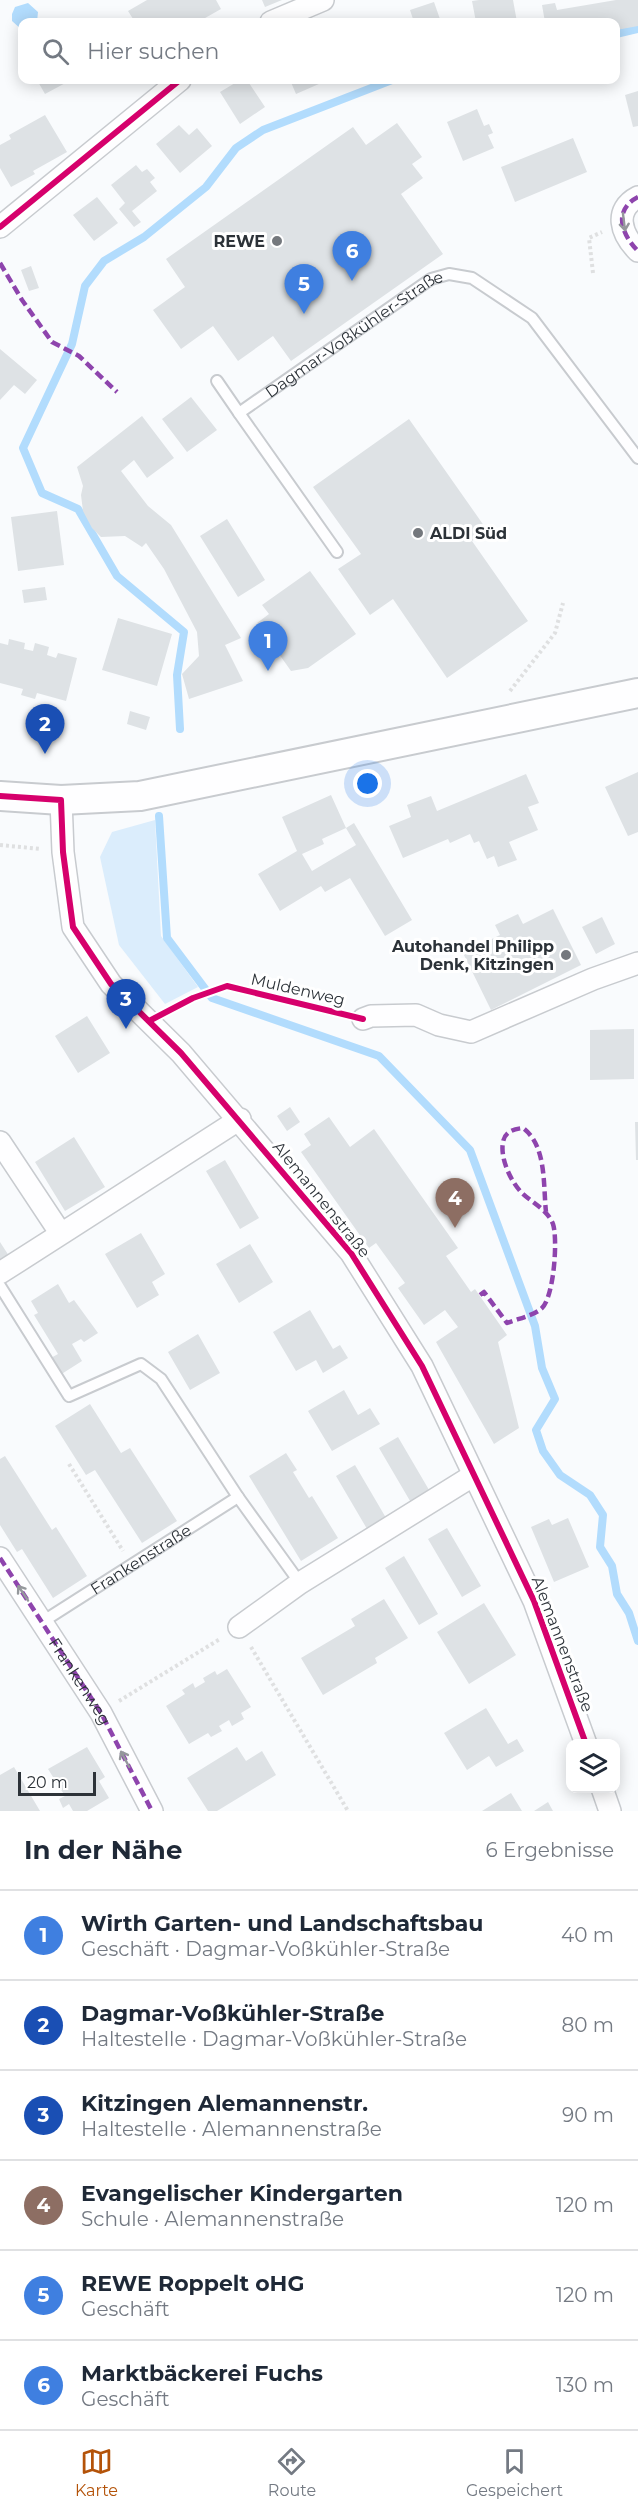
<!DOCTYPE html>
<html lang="de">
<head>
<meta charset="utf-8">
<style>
	body { margin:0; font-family:Montserrat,sans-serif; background:#f2f2f3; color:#1f2937 }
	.controls { position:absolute; right:18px; bottom:18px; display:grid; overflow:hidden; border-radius:12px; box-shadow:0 3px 15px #0003 }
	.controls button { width:54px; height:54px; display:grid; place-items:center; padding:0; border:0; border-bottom:2px solid #e0e1e3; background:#fff; color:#1f2937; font:30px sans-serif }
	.scale { position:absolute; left:18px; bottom:15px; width:78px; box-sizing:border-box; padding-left:6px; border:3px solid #2c3238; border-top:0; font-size:16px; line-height:21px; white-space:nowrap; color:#2c3238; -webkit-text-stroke:4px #fff; paint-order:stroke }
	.you { position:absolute; left:368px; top:784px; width:21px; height:21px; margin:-15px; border:4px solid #fff; border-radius:50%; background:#1a73e8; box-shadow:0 0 0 9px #1a73e833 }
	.badge { display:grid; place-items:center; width:39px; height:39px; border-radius:50%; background:#b45309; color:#fff; font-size:20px; font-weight:700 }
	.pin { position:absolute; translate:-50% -50px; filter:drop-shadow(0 2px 3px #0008) }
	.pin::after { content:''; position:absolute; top:32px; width:21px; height:18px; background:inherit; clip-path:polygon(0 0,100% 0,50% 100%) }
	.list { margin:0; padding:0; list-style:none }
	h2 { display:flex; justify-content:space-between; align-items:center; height:78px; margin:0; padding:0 24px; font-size:26px }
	h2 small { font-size:20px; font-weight:400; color:#747a83 }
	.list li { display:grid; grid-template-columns:39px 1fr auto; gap:18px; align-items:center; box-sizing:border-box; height:90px; padding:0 24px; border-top:2px solid #e0e1e3 }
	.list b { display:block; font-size:22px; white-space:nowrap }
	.list p { margin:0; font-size:20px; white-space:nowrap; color:#747a83 }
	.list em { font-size:20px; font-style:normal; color:#747a83 }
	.icon { flex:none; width:33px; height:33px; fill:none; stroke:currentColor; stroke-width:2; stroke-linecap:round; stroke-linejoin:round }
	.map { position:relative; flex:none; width:638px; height:1811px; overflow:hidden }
	.search { position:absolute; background:#fff; box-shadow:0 3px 15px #0003; left:18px; right:18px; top:18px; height:66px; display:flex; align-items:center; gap:15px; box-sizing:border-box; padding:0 21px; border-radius:12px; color:#747a83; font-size:22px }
	.sheet { height:618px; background:#fff }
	nav { display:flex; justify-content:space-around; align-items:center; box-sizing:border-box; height:84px; border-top:2px solid #e0e1e3; background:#fff; font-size:16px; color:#747a83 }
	nav a { display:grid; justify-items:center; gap:3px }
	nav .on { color:#b45309 }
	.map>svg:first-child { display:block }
	.green { fill:#dbedfc }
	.water { fill:#b2dcfd }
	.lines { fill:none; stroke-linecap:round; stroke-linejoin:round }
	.stream { stroke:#b2dcfd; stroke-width:8 }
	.building { fill:#dee2e5; fill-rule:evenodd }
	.lane-casing { stroke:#c8cbcf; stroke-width:14 }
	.street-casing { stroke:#c8cbcf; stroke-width:24 }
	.secondary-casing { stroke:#c8cbcf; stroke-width:32 }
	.path { stroke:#dfe0e1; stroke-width:4; stroke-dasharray:3 3; stroke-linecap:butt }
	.lane { stroke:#fefeff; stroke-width:10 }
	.street { stroke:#fefeff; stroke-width:21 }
	.secondary { stroke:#fefeff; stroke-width:28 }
	.quiet { stroke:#8e44ad; stroke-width:4.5; stroke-dasharray:9 4.5; stroke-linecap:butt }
	.cycleway-casing { stroke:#fff; stroke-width:10 }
	.cycleway { stroke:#d6006c; stroke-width:6 }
	.oneway { stroke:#95989c }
	.poi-dot { fill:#74787d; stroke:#fff; stroke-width:2 }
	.labels { text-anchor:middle; stroke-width:6; stroke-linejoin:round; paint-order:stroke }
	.poi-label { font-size:16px; font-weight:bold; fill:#2c3238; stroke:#fff; text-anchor:end }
	.street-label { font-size:16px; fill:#2c3238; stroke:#fff }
</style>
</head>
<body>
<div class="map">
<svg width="638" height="1811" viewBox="0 0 638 1811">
	<rect width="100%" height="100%" fill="#f9fbfd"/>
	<!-- green -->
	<path class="green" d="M155,820l6,116 37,51 -33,17 -46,-59 -19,-88 12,-25z"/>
	<!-- water -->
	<path class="water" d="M28,3l10,9 -1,10h-15v8l-10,-9v-7l3,-7z"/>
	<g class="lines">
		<!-- stream -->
		<path class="stream" d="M616,34l22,-5
			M180,729l-3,-54 7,-43 -67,-56 -39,-67 -36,-16 -19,-45 49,-104 13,-58 19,-25 40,-24 62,-50 30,-39 27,-18 129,-50
			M159,816l8,122 45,60 167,58 91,94 65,176 7,42 13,31 -19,31 7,21 17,24 30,20 13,20 -3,32 12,19 5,28 12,19 9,28"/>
	</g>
	<!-- building -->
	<path class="building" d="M147,0h69l5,9 -23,13h-63l-7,-11z
		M262,0h20l-17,7z
		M479,0h34l4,22h-41l-4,-21z
		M616,0h22v26l-22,4v-8h-71l-3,-17 13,-2 2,7z
		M434,2l7,20h-27l-4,-12z
		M37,80h34l-26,14z
		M240,80h7l18,27 -25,17 -20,-32z
		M290,80h38l-32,14z
		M638,91v35l-5,1 -8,-32z
		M477,109l7,17 5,-2 4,9 -5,2 6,13 -31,13 -16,-39z
		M45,115l22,37 -34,19 2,3 -24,13 -11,-19v-23l11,-6 -2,-4z
		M397,123l25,34 -10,7 11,14 -22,16 42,60 -152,107 -18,-25 -35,25 -25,-35 -32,23 -28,-39 32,-23 -19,-28 187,-132 13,18z
		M179,125l10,10 8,-7 15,18 -32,27 -24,-29z
		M573,138l14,34 -72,30 -14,-35z
		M136,165l6,7 5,-3 8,9 -5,4 7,9 -25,20 9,11 -7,5 -15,-18 6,-6 -14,-18z
		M97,197l21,26 -24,18 -21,-26z
		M31,266l8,22 -10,3 -8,-21z
		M0,349l37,31 -12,14 -11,-9 -14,15z
		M191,397l26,33 -30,22 -25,-33z
		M142,416l32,42 -27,20 -13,-18 -13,11 27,35 23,19 70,113 -16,7 18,36 -54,18 -7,-25 17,-18 -2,-24 -33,-63 -18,-26 -4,4 -17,-11 -24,1 -9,-9 -9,-17 -2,-16 2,-9 -6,-19z
		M409,419l78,111 -15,11 56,80 -81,57 -54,-79 -23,16 -32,-46 23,-15 -48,-67z
		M57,511l7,54 -46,6 -7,-54z
		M227,519l38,61 -27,17 -38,-61z
		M310,571l46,63 -48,34 -17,3 -34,-48 12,-9 -7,-9z
		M45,587l2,13 -23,3 -2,-13z
		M118,618l54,16 -15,52 -55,-16z
		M9,639l16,4 -1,6 9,2 2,-8 14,4 -2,8 9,3 2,-5 19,5 -11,43 -29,-8 -2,6 -14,-4 2,-6 -23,-6v-40l8,2z
		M130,711l20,6 -4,13 -19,-6z
		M638,772v60l-10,4 -23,-49z
		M526,774l13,29 -11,4 10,23 -29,12 8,18 -19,7 -4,-11 -7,3 -8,-18 -5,2 -4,-9 -20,9 -2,-4 -45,19 -14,-32 22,-9 -4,-12 24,-9 6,15z
		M331,795l15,33 8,-5 58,97 -27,16 -35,-58 -25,14 -4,-6 -41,25 -22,-37 39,-23 -15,-34zM346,828l10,17 -44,26 -10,-17 22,-10 -2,-5z
		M553,909l28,56 -90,45 -28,-57 37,-18 -5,-10 23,-11 5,10z
		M602,917l13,27 -19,10 -14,-27z
		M87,1016l23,37 -32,20 -23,-37z
		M634,1029v50l-44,1v-50z
		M290,1107l10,15 -13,9 -10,-15z
		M329,1117l21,30 24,-18 84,119 -12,8 25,36 4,-3 32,46 -9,7 21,86 -25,16 -58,-102 22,-15 -13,-17 -21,15 -26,-37 7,-5 -29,-40 -7,5 -68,-96 10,-7 -7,-11z
		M635,1122h3v38h-2z
		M74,1137l31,50 -40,24 -30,-49z
		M225,1160l34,58 -19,11 -34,-58z
		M141,1233l24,41 -13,8 7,13 -22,13 -32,-54z
		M0,1242l11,17 -11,6z
		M250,1244l23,38 -34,21 -23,-39z
		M58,1284l11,19 5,-3 24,33 -14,9 -3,-3 -9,5 10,17 -22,14 -11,-16 9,-5 -24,-39 4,-2 -7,-12z
		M310,1310l23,39 7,-4 8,13 -25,15 -7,-13 -20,11 -23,-39z
		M198,1334l22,39 -30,17 -22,-38z
		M344,1390l14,25 12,-7 10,16 -48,27 -24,-40z
		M90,1404l31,49 9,-5 47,73 -35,22 -47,-73 -9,5 -31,-49z
		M398,1437l34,58 -19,11 -34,-58z
		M286,1453l11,17 -4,2 16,26 3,-2 26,42 -37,23 -52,-85z
		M5,1456l47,74 4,-3 31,49 -34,22 -31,-49 -5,3 -17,-27v-66z
		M355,1465l34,58 -19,11 -34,-58z
		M568,1518l21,49 -35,15 -23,-55 18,-8 3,6z
		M447,1528l34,58 -19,11 -34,-58z
		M404,1556l34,58 -19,11 -34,-57z
		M384,1599l24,39 -33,20 2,5 -54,32 -22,-37 54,-32 -4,-7z
		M484,1603l32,52 -47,29 -32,-52z
		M227,1669l24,38 -10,6 3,6 -12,7 -3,-6 -10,6 3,5 -11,6 -3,-4 -19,11 -23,-38 19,-12 -3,-4 11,-7 2,5 10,-6 -2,-4 12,-7 2,4z
		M486,1708l22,36 9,-5 7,12 -28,16 -7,-11 -22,14 -23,-37z
		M87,1747l18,30 -6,4 10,17 -22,13h-14l-4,-7 -6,4 -4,-9 6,-3 -17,-27z
		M237,1747l9,14 16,-10 14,24 -59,36h-9l-21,-33z
		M14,1767l26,44h-40v-36z
		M511,1793l11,18h-40z
		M548,1802l5,9h-19z"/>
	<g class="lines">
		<defs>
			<g id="lane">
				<path d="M217,381l22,32"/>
				<path id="s1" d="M337,552l-98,-139 192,-134 18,-5 23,4 60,40 106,140"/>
				<path d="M0,1286l69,110 72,-32 20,15 77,118 62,86"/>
				<path id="s2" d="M42,1622l196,-125"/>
			</g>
			<path id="street" d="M271,22l52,-22
				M638,197c-25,13 -17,37 0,54
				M0,227l180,-147
				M61,800l2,52 10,75 38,57 70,69 170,200 71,113 52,109 60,126 52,143
				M363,1019l8,-3 45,-1 23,10 32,7 122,-53 45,-16
				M0,1142l61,92 179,-115
				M0,1273l61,-39
				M0,1558l101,155 51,98
				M239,1627l61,-44 174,-108
				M602,1788l8,23"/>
			<path id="secondary" d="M0,796l61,4 79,-4 498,-103"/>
		</defs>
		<!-- lane casing -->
		<use href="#lane" class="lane-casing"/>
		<!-- street casing -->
		<use href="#street" class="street-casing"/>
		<!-- secondary casing -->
		<use href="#secondary" class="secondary-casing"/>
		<!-- path -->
		<path class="path" d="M593,273l-4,-35 13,-6
			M510,691l45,-58 8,-30
			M0,845l41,4
			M69,1464l54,87
			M251,1647l97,164
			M119,1701l101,-62"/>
		<!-- lane -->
		<use href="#lane" class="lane"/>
		<!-- street -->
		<use href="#street" class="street"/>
		<!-- secondary -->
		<use href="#secondary" class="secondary"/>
		<!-- quiet -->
		<g class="quiet">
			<path d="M638,197c-25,13 -17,37 0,54"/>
			<path d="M0,263l22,37 30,42 27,14 38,36"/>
			<path d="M480,1295l4,-3 23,31c10,-4 25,-7 34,-14 13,-10 17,-70 12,-85 -6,-15 -21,-21 -32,-32 -11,-12 -21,-34 -18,-50 2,-11 11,-13 20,-14 24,18 20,57 23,84"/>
			<path id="s3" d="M0,1558l101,155 51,98"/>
		</g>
		<defs>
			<path id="cycleway" d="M0,227l180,-147
				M0,796l61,4 2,52 10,75 38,57 70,69 170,200 71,113 52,109 60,126 52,143
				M149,1021l44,-23 34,-12 136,33"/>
		</defs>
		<!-- cycleway casing -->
		<use href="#cycleway" class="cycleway-casing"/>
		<!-- cycleway -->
		<use href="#cycleway" class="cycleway"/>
	</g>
	<!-- one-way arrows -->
	<defs><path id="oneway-shaft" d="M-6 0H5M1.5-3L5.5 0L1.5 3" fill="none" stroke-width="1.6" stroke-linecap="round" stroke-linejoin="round" transform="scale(1.5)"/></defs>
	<g class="oneway">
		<use href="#oneway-shaft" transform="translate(624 222) rotate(83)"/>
		<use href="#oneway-shaft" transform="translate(23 1593) rotate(-124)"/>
		<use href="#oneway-shaft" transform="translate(125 1759) rotate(-118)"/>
	</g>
	<!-- markers -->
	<g class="poi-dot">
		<circle cx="277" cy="241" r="6"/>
		<circle cx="418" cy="533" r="6"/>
		<circle cx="566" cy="955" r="6"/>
	</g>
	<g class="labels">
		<!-- poi labels -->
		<g class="poi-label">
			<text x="265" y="247">REWE</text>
			<text x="430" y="539" text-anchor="start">ALDI Süd</text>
			<text x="554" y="952">Autohandel Philipp<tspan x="554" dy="18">Denk, Kitzingen</tspan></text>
		</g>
		<!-- street labels -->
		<g class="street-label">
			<text dy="6" stroke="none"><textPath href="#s1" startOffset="310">Dagmar-Voßkühler-Straße</textPath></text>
			<text transform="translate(298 989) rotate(13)" y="6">Muldenweg</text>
			<text transform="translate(322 1199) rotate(51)" y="6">Alemannenstraße</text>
			<text dy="6" stroke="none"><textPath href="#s2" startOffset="117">Frankenstraße</textPath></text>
			<text transform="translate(563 1644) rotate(69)" y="6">Alemannenstraße</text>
			<text dy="6" stroke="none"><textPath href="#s3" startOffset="147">Frankenweg</textPath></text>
		</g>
	</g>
</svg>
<div class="controls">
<button><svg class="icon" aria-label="layers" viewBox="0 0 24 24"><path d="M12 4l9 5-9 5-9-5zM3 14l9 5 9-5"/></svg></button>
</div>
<div class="scale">20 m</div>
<div class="you"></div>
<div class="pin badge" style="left:268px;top:671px;background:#3f7fe0">1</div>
<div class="pin badge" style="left:45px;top:754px;background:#1a4fb4">2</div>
<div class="pin badge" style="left:126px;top:1029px;background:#1a4fb4">3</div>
<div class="pin badge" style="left:455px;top:1228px;background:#8d6e63">4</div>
<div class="pin badge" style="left:304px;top:314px;background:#3f7fe0">5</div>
<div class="pin badge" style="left:352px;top:281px;background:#3f7fe0">6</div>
<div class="search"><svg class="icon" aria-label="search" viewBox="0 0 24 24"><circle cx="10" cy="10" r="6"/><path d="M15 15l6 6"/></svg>Hier suchen</div>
</div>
<section class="sheet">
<h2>In der Nähe<small>6 Ergebnisse</small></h2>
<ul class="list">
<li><span class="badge" style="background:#3f7fe0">1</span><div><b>Wirth Garten- und Landschaftsbau</b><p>Geschäft · Dagmar-Voßkühler-Straße</p></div><em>40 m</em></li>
<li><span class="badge" style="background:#1a4fb4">2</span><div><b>Dagmar-Voßkühler-Straße</b><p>Haltestelle · Dagmar-Voßkühler-Straße</p></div><em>80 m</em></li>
<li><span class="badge" style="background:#1a4fb4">3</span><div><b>Kitzingen Alemannenstr.</b><p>Haltestelle · Alemannenstraße</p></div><em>90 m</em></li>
<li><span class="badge" style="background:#8d6e63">4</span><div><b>Evangelischer Kindergarten</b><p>Schule · Alemannenstraße</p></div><em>120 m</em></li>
<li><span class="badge" style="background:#3f7fe0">5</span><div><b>REWE Roppelt oHG</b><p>Geschäft</p></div><em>120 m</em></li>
<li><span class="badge" style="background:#3f7fe0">6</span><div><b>Marktbäckerei Fuchs</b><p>Geschäft</p></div><em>130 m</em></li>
</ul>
</section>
<nav>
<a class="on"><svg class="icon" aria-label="map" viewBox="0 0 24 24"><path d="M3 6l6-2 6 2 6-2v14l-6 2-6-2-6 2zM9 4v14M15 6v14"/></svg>Karte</a>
<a><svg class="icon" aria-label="directions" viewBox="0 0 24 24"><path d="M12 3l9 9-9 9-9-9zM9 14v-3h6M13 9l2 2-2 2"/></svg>Route</a>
<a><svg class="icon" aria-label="saved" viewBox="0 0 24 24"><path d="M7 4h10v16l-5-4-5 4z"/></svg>Gespeichert</a>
</nav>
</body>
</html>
